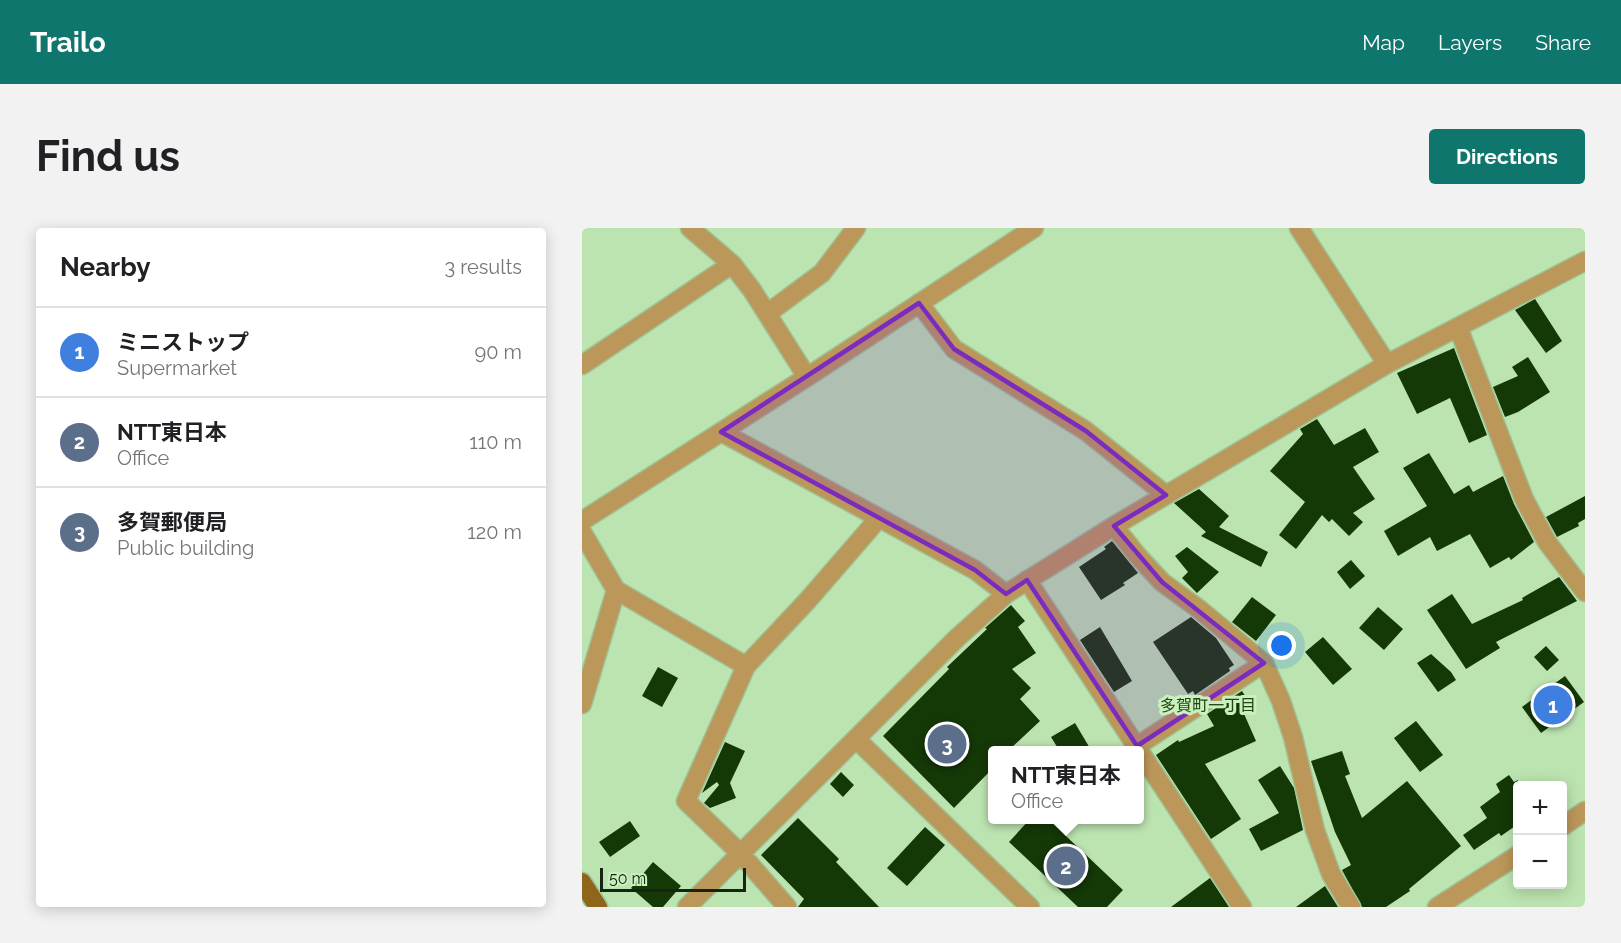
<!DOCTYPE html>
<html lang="en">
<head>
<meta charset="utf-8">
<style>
	body { margin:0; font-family:Raleway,"Noto Sans JP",sans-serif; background:#f2f2f2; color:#202124 }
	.controls { position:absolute; right:18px; bottom:18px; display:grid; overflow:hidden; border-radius:6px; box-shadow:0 3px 15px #0003 }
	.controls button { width:54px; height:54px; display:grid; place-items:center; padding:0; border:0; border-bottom:2px solid #e0e0e0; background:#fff; color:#202124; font:30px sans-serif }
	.scale { position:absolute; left:18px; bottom:15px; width:146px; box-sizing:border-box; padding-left:6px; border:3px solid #162512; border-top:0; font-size:16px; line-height:21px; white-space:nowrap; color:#162512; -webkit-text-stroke:4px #c9f1bd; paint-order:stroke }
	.you { position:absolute; left:700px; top:418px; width:21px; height:21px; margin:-15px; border:4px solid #fff; border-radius:50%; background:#1a73e8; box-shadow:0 0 0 9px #1a73e833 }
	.badge { display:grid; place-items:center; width:39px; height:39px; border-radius:50%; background:#0f766e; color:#fff; font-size:20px; font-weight:700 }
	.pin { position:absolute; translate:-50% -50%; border:3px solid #fff; box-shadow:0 2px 6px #0006 }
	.popup { position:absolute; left:406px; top:518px; width:156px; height:78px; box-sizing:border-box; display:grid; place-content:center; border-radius:6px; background:#fff; filter:drop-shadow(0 2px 4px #0005); font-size:20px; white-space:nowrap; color:#757577 }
	.popup b { font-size:22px; color:#202124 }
	.popup::after { content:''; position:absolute; left:50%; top:100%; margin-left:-12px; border:12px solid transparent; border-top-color:#fff }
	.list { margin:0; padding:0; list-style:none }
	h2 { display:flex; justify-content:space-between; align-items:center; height:78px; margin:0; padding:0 24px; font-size:26px }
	h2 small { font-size:20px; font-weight:400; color:#757577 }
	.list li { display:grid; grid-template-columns:39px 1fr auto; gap:18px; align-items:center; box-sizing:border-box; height:90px; padding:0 24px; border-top:2px solid #e0e0e0 }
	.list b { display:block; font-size:22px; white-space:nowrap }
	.list p { margin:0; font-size:20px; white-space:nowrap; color:#757577 }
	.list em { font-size:20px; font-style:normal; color:#757577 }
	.map { position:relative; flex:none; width:1003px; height:679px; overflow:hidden; border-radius:6px }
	header { display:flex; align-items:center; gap:36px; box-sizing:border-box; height:84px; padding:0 30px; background:#0f766e; color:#fff }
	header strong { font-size:28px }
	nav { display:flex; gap:33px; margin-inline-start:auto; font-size:21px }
	.intro { display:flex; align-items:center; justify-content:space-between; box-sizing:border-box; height:144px; padding:0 36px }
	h1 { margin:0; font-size:42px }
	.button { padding:15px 27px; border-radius:6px; background:#0f766e; color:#fff; font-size:21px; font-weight:700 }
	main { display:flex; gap:36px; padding:0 36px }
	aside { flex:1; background:#fff; border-radius:6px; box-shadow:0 3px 15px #0003 }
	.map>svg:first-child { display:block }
	.building { fill:#153807 }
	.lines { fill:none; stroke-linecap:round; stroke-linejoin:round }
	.minor-casing { stroke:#9ec294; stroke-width:21 }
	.major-casing { stroke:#9ec294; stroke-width:21 }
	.minor { stroke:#bc975a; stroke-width:18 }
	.major { stroke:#8e6519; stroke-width:18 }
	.marked { fill:#7b2cbf; fill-opacity:0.2; stroke:#7b2cbf; stroke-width:4.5; stroke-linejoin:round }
	.labels { text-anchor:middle; stroke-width:6; stroke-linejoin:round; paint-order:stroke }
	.neighbourhood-label { font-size:16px; fill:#224317; stroke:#c9f1bd }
</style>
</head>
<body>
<header>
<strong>Trailo</strong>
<nav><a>Map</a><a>Layers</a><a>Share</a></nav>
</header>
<div class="intro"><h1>Find us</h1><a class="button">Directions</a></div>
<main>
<aside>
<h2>Nearby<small>3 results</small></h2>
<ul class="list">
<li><span class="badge" style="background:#3f7fe0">1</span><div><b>ミニストップ</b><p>Supermarket</p></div><em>90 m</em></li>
<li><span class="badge" style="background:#5c6f8a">2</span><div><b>NTT東日本</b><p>Office</p></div><em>110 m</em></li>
<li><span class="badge" style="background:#5c6f8a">3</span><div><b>多賀郵便局</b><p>Public building</p></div><em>120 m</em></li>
</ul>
</aside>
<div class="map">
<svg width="1003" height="679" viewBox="0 0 1003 679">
	<rect width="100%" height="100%" fill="#bce4b0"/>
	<!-- building -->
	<path class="building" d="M953,71l27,42 -16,12 -31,-43z
		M872,120l33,87 -18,8 -19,-45 -33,16 -20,-41z
		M946,129l22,35 -32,20 -13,5 -12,-30 25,-11 -6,-9z
		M735,191l17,26 31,-17 14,24 -26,15 22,32 -22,14 10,9 -14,14 -17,-17 -3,3 -7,-7 -26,34 -17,-14 26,-33 -35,-31 33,-37 -3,-5z
		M847,225l25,41 15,-9 4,7 30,-16 11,28 20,38 -23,18 -2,-3 -19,11 -20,-34 -33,17 -7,-14 -32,19 -14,-25 43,-25 -24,-38z
		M617,261l30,27 -10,11 49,25 -7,15 -60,-31 5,-4 -32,-29z
		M1003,268v23l-7,4 1,3 -22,11 -11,-20z
		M530,313l26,32 -15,10 2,2 -24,15 -22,-33 27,-18 -2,-2z
		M605,319l32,25 -22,21 -15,-15 6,-6 -13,-16z
		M769,332l14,16 -15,13 -13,-17z
		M977,349l18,24 -81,41 4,6 -34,21 -39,-59 25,-16 20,30 51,-24 -1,-2z
		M670,369l24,18 -20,26 -24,-19z
		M429,377l14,16 -7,6 18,26 -24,16 19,19 -11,11 20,22 -31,29h-16v18l-39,40 -71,-72 66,-67 -2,-2 40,-38 -2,-1z
		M796,379l25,22 -19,21 -25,-22z
		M609,389l25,21 18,27 -5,3 1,3 -35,24 -2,-4 -5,3 -35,-52z
		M518,399l32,54 -18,11 -34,-52z
		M741,409l29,32 -19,16 -28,-33z
		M964,418l13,14 -12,11 -13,-14z
		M849,426l20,18 5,8 -18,12 -21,-29z
		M76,439l20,11 -16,29 -20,-11z
		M983,448l19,26 -43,31 -19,-26z
		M660,463l7,11 -8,5 15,34 -51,23 36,55 -30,20 -55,-84 22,-15 1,2 35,-16 -7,-12z
		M834,493l27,34 -23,17 -26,-34z
		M493,495l16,27h-32l-8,-13z
		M143,514l20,9 -15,32 6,15 -26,10 -6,-5 15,-18 -2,-3 -15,11z
		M760,523l8,23 -5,2 17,42 45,-37 54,65 -52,43 1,2 -24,16h-24l-20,-37 9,-5 -16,-33 -24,-71z
		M698,538l14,22 9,42 -42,21 -12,-22 30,-16 -21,-33z
		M259,544l13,13 -11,12 -13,-13z
		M927,547l5,7 4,-2v44l-17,12 -2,-3 -25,17 -11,-15 24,-17 -7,-11 20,-15 -4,-8z
		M216,590l41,41 -3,3 43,45h-81l6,-8 -43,-44z
		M448,591h18l75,71 -16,17h-29l-69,-65z
		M48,593l10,15 -30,21 -11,-15z
		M343,599l20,18 -38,41 -20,-18z
		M71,634l28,24 -18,21h-10l-22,-19z
		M628,650l19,29h-58z
		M743,658l13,21h-42z"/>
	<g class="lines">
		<defs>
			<path id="minor" d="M108,0l42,36 20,26 55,87
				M717,0l88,136
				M337,75l35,46 132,82 80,64
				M186,85l54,-40 34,-45
				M876,99l66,172 23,43 38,50
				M0,137l150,-101
				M139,204l254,138 31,24
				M0,293l225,-144 227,-149
				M532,298l23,29 25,27 37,27 65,54 17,38 12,36 22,93 16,44 20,33
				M0,304l34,58 -34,114
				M445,352l215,327
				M34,362l130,76
				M274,511l174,168
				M555,518l127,-83
				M981,598l22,-15
				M105,679l270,-269 49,-44 108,-68 273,-162 198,-103
				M205,679l-47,-54 -54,-52 60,-135 62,-66 71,-82
				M855,679l81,-52"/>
			<path id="major" d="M0,654l16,25"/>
		</defs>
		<!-- minor casing -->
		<use href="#minor" class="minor-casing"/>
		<!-- major casing -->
		<use href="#major" class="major-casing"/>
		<!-- minor -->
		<use href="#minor" class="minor"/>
		<!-- major -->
		<use href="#major" class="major"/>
	</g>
	<!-- marked area -->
	<path class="marked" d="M337,75l35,46 132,82 80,64 -52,31 48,56 102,81 -127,83 -110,-166 -21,14 -31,-24 -254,-138z"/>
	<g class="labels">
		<!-- neighbourhood labels -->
		<g class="neighbourhood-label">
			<text x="626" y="483">多賀町一丁目</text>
		</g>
	</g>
</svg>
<div class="controls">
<button>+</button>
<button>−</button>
</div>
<div class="scale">50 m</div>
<div class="you"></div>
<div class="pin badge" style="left:971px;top:477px;background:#3f7fe0">1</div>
<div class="pin badge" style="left:484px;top:638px;background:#5c6f8a">2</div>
<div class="popup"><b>NTT東日本</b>Office</div>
<div class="pin badge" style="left:365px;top:516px;background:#5c6f8a">3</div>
</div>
</main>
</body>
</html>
